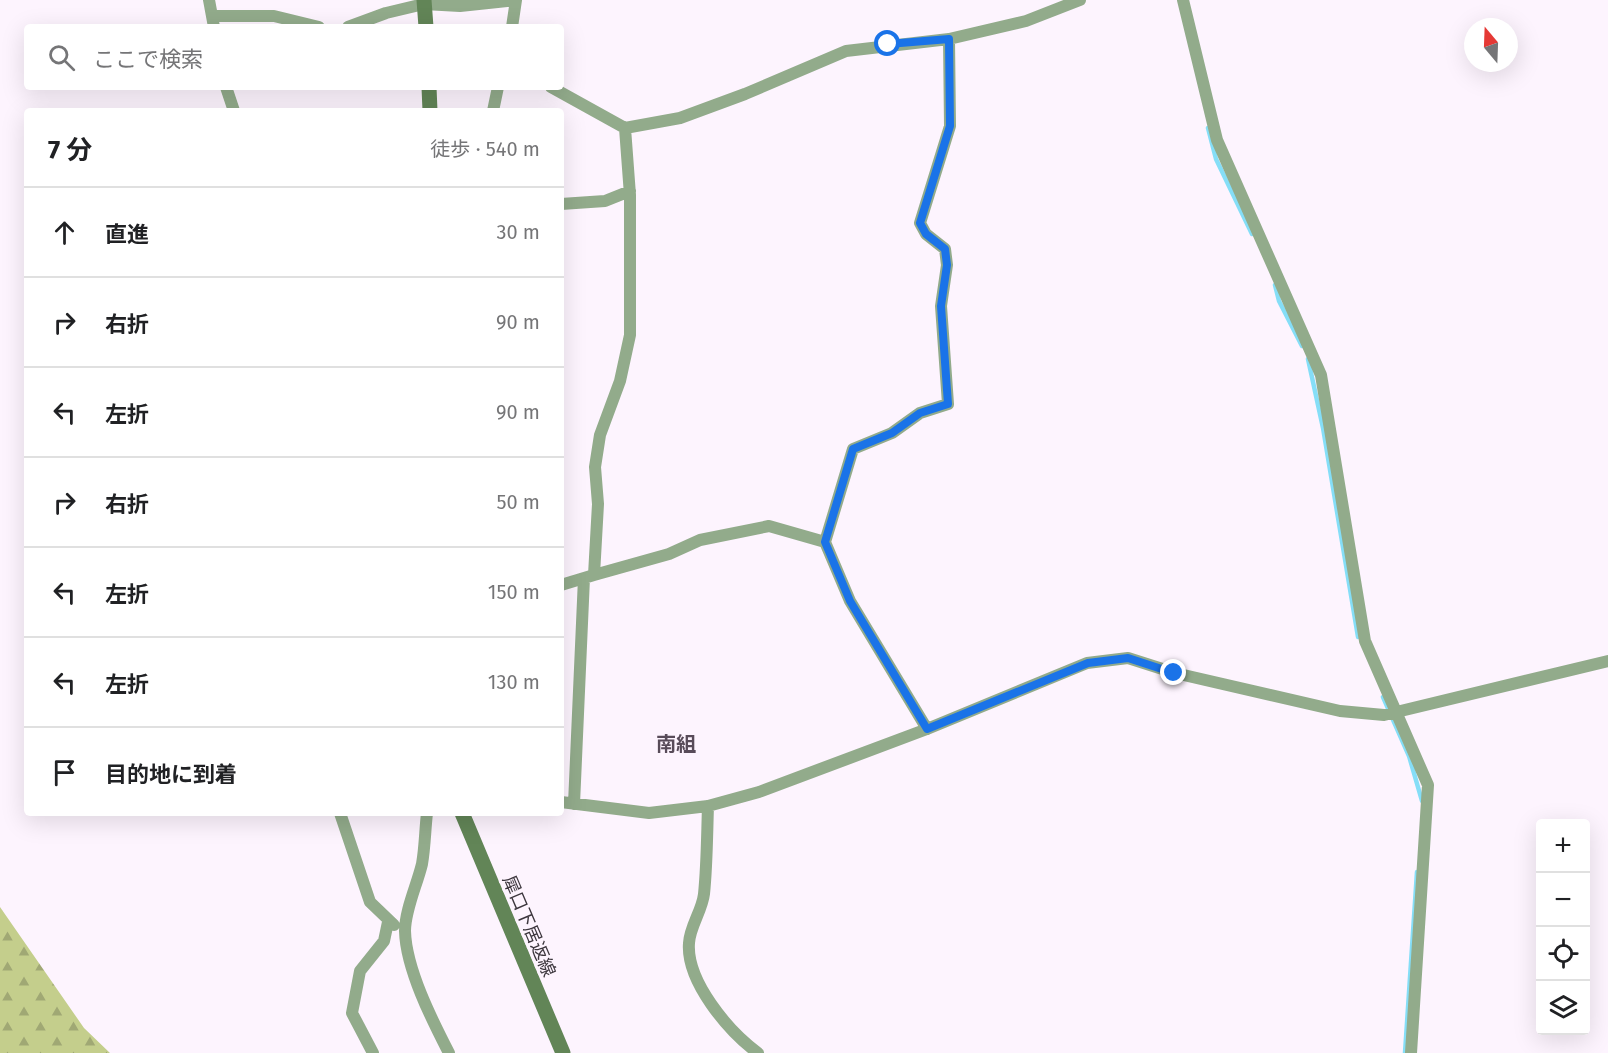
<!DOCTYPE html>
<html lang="ja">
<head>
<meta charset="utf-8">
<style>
	body { margin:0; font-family:"Fira Sans","Noto Sans JP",sans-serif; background:#f6f6f6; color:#202124 }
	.controls { position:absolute; right:18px; bottom:18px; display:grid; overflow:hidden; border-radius:6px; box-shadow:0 6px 24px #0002 }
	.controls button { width:54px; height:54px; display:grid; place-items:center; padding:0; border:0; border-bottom:2px solid #e0e0e0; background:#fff; color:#202124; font:30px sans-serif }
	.compass { position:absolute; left:1464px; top:18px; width:54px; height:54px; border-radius:50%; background:#fff; box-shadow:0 6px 24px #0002; rotate:341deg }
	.stop { position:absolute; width:18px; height:18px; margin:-14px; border:4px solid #1a73e8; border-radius:50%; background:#fff }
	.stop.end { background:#1a73e8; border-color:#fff; box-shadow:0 2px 6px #0008 }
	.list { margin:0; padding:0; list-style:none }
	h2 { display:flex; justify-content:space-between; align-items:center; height:78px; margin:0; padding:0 24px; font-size:26px }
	h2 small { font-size:20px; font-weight:400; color:#757577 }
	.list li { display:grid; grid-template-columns:39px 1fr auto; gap:18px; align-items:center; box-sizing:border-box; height:90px; padding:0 24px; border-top:2px solid #e0e0e0 }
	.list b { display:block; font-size:22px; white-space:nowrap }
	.list em { font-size:20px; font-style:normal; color:#757577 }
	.icon { flex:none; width:33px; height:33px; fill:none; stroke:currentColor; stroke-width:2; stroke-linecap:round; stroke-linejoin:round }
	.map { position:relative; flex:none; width:1608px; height:1053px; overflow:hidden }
	.search { position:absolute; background:#fff; box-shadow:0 6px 24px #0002; left:24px; top:24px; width:540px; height:66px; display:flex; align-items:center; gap:15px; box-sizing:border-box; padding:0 21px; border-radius:6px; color:#757577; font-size:22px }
	.panel { position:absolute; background:#fff; box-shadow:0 6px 24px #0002; left:24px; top:108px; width:540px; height:708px; border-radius:6px }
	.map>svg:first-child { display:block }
	.forest { fill:url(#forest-firs) }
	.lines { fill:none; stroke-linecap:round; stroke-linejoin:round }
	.stream { stroke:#85def7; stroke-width:4.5 }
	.street { stroke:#92ab8b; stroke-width:12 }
	.secondary { stroke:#628557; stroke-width:15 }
	.route { stroke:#1a73e8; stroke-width:8 }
	.labels { text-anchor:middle; stroke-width:6; stroke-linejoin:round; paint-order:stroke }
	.street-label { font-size:18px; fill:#3c363d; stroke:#fdf4fe }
	.neighbourhood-label { font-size:20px; font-weight:bold; fill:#584b59; stroke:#fdf4fe }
</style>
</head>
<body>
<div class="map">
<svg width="1608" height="1053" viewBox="0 0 1608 1053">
	<defs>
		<pattern id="forest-firs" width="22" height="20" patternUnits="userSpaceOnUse" patternTransform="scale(1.5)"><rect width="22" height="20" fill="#c4ce8c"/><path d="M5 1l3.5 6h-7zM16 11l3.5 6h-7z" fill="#a0a874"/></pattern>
	</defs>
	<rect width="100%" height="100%" fill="#fdf4fe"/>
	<!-- forest -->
	<path class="forest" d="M0,907l84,121 26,25h-110z"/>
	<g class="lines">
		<!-- stream -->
		<path class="stream" d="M1208,128l8,31 36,75
			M1275,285l4,16 23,45
			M1308,359l15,69 35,209
			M1383,697l26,59 13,45
			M1405,1053l12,-181"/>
		<!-- street -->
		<path class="street" d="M209,0l5,27
			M1183,0l34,140 104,235 44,266 63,144 -17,268
			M213,16h61l45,11
			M348,27l38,-14 38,-9 36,2 56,-6
			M512,27l4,-27
			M226,87l8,24
			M551,87l74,41 55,-10 65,-24 101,-43 103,-12 77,-18 54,-21
			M493,111l5,-24
			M561,204l44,-3 25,-10
			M825,542l25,59 77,128
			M594,575l75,-21 31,-14 69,-14 56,16 28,-93 39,-16 28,-20 28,-9 -7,-98 6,-41 -2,-16 -19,-15 -6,-11 30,-97 -1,-87
			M561,585l33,-10 4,-71 -3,-37 5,-32 20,-54 10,-46v-140l-5,-67
			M561,802l88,11 59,-7 51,-14 168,-63 160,-66 41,-5 47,15 165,38 44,4 224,-54
			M574,804l10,-226
			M708,806c-1,29 -1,59 -4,88 -2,17 -14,32 -15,49 -3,38 39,88 69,110
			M340,813l30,89 24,23
			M427,813c-2,17 -2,34 -5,51 -5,21 -17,46 -17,67 1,38 27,89 44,122
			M373,1053l-21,-40 8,-42 24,-30 4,-19"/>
		<!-- secondary -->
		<path class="secondary" d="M424,0l2,27
			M429,87l1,24
			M462,813l101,240"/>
	</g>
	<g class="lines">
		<!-- route -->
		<path class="route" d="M888,44l61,-5 1,87 -30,97 6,11 19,15 2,16 -6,41 7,98 -28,9 -28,20 -39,16 -28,93 25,59 77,128 161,-66 40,-5 46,15"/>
	</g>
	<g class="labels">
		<!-- street labels -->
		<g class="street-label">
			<text transform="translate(529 926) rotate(67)" y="6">犀口下居返線</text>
		</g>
		<!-- neighbourhood labels -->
		<g class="neighbourhood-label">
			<text x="676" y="751">南組</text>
		</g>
	</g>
</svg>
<div class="controls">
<button>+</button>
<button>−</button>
<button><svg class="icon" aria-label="locate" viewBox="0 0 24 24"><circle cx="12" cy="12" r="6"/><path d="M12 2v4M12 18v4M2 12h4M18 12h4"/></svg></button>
<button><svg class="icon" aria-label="layers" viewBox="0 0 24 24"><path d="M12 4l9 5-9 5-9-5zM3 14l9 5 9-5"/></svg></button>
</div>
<svg class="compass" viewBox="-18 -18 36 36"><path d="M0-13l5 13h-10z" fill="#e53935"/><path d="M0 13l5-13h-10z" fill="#757577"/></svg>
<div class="stop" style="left:888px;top:44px"></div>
<div class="stop end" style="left:1174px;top:673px"></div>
<div class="search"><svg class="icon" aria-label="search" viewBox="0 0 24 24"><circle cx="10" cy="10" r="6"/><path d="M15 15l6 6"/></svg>ここで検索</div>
<section class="panel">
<h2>7 分<small>徒歩 · 540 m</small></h2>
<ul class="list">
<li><svg class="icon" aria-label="ahead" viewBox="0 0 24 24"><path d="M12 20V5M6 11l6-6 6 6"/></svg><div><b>直進</b></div><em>30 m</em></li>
<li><svg class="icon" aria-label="right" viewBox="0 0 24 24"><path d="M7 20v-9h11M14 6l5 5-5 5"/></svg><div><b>右折</b></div><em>90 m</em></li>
<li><svg class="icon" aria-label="left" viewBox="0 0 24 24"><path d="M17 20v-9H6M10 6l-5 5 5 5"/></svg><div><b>左折</b></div><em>90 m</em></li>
<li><svg class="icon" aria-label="right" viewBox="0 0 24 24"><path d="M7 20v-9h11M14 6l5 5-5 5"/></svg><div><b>右折</b></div><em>50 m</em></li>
<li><svg class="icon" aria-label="left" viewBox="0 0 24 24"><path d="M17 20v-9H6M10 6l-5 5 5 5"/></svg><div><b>左折</b></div><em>150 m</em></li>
<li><svg class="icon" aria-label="left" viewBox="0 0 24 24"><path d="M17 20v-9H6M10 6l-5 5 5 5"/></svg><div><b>左折</b></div><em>130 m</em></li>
<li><svg class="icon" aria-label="arrive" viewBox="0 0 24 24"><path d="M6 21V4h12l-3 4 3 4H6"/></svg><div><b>目的地に到着</b></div></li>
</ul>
</section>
</div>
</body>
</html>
